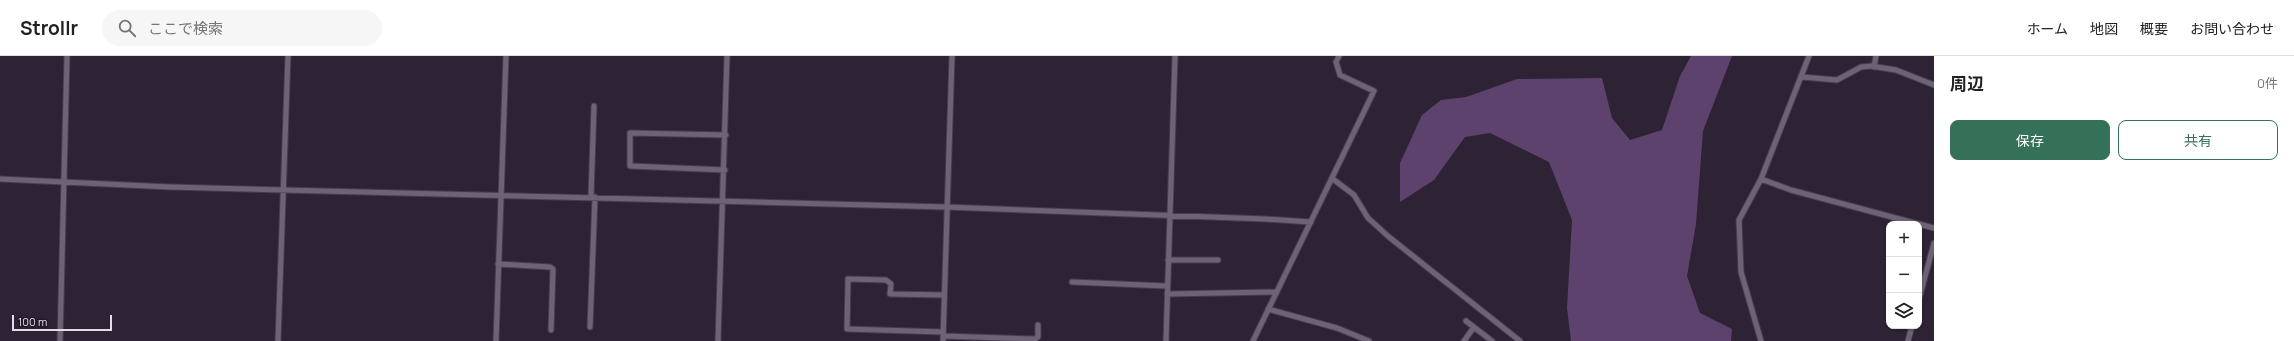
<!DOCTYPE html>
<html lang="ja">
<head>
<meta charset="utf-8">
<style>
	body { margin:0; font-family:Manrope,"Noto Sans JP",sans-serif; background:#f6f6f6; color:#202124 }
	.controls { position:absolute; right:12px; bottom:12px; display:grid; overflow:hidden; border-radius:8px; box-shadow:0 1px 3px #0004 }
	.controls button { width:36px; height:36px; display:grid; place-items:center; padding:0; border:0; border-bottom:1px solid #e0e0e0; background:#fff; color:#202124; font:20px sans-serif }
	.scale { position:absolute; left:12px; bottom:10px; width:100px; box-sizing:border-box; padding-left:4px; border:2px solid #e4dde8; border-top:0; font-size:11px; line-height:14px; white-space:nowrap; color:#e4dde8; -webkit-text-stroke:3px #231929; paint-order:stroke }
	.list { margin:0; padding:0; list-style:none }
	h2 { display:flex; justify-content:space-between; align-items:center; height:52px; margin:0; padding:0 16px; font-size:17px }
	h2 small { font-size:13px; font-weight:400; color:#757577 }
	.actions { display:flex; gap:8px; padding:12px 16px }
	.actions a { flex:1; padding:9px 0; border:1px solid #357159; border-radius:8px; text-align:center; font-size:14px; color:#357159 }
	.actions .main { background:#357159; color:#fff }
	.icon { flex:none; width:22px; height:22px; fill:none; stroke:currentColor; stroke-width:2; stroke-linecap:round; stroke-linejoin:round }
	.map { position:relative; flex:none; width:1934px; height:285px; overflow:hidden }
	header { display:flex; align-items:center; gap:24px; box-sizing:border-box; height:56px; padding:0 20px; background:#fff; border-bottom:1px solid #e0e0e0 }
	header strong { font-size:19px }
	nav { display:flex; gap:22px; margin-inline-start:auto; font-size:14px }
	.search { width:280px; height:36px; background:#f6f6f6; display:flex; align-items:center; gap:10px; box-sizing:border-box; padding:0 14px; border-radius:22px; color:#757577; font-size:15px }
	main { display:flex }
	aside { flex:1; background:#fff }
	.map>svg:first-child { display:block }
	.green { fill:#5c426c }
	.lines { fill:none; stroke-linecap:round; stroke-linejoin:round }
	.minor-casing { stroke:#473e4c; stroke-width:7 }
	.minor { stroke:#6e6276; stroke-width:5 }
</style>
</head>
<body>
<header>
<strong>Strollr</strong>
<div class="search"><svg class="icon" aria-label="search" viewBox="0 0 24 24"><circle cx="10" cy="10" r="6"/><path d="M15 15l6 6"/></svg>ここで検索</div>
<nav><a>ホーム</a><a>地図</a><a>概要</a><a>お問い合わせ</a></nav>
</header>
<main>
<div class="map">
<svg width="1934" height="285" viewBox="0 0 1934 285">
	<rect width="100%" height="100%" fill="#2d2334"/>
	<!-- green -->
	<path class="green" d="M1691,0h41l-29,75 -7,93 -9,52 13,37 32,16 -1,12h-160l-4,-33 5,-88 -23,-58 -59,-29 -25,4 -31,43 -34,22v-39l22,-48 19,-15 25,-3 51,-18 85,-1 10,40 18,22 32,-10 18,-54z"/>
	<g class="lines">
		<defs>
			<path id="minor" d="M1874,11l2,-11
				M1802,21l35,3 24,-13 10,-1 25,4 38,15
				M725,114l-95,-4v-33l96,2
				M0,123l170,8 776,20 319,12 46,3
				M1333,123l21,16 14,23 21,19 131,104
				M1761,123l30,11 127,34
				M591,140l3,-90
				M1919,168l15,4
				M1168,204h50
				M498,208l52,3 3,2 -2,61
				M1072,226l95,4
				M1167,238l110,-2
				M1919,243l15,-56
				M1268,253l69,19 32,13
				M1466,265l26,20
				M590,271l5,-130
				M943,276l-96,-3 1,-50 38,1 5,4 -1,10 54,1
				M943,280l92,3 3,-2v-12
				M60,285l7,-285
				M278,285l10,-285
				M496,285l10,-285
				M718,285l9,-285
				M943,285l9,-285
				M1166,285l9,-285
				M1253,285l121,-250 -34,-16 -4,-13 3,-6
				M1464,285l10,-14
				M1761,285l-20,-69 -2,-52 22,-41 48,-123
				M1908,285l4,-15"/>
		</defs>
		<!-- minor casing -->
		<use href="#minor" class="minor-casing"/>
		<!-- minor -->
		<use href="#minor" class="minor"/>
	</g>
</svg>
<div class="controls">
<button>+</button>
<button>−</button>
<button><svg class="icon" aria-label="layers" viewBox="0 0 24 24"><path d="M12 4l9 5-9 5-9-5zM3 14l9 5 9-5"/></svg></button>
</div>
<div class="scale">100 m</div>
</div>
<aside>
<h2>周辺<small>0件</small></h2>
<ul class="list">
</ul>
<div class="actions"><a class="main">保存</a><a>共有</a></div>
</aside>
</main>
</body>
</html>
